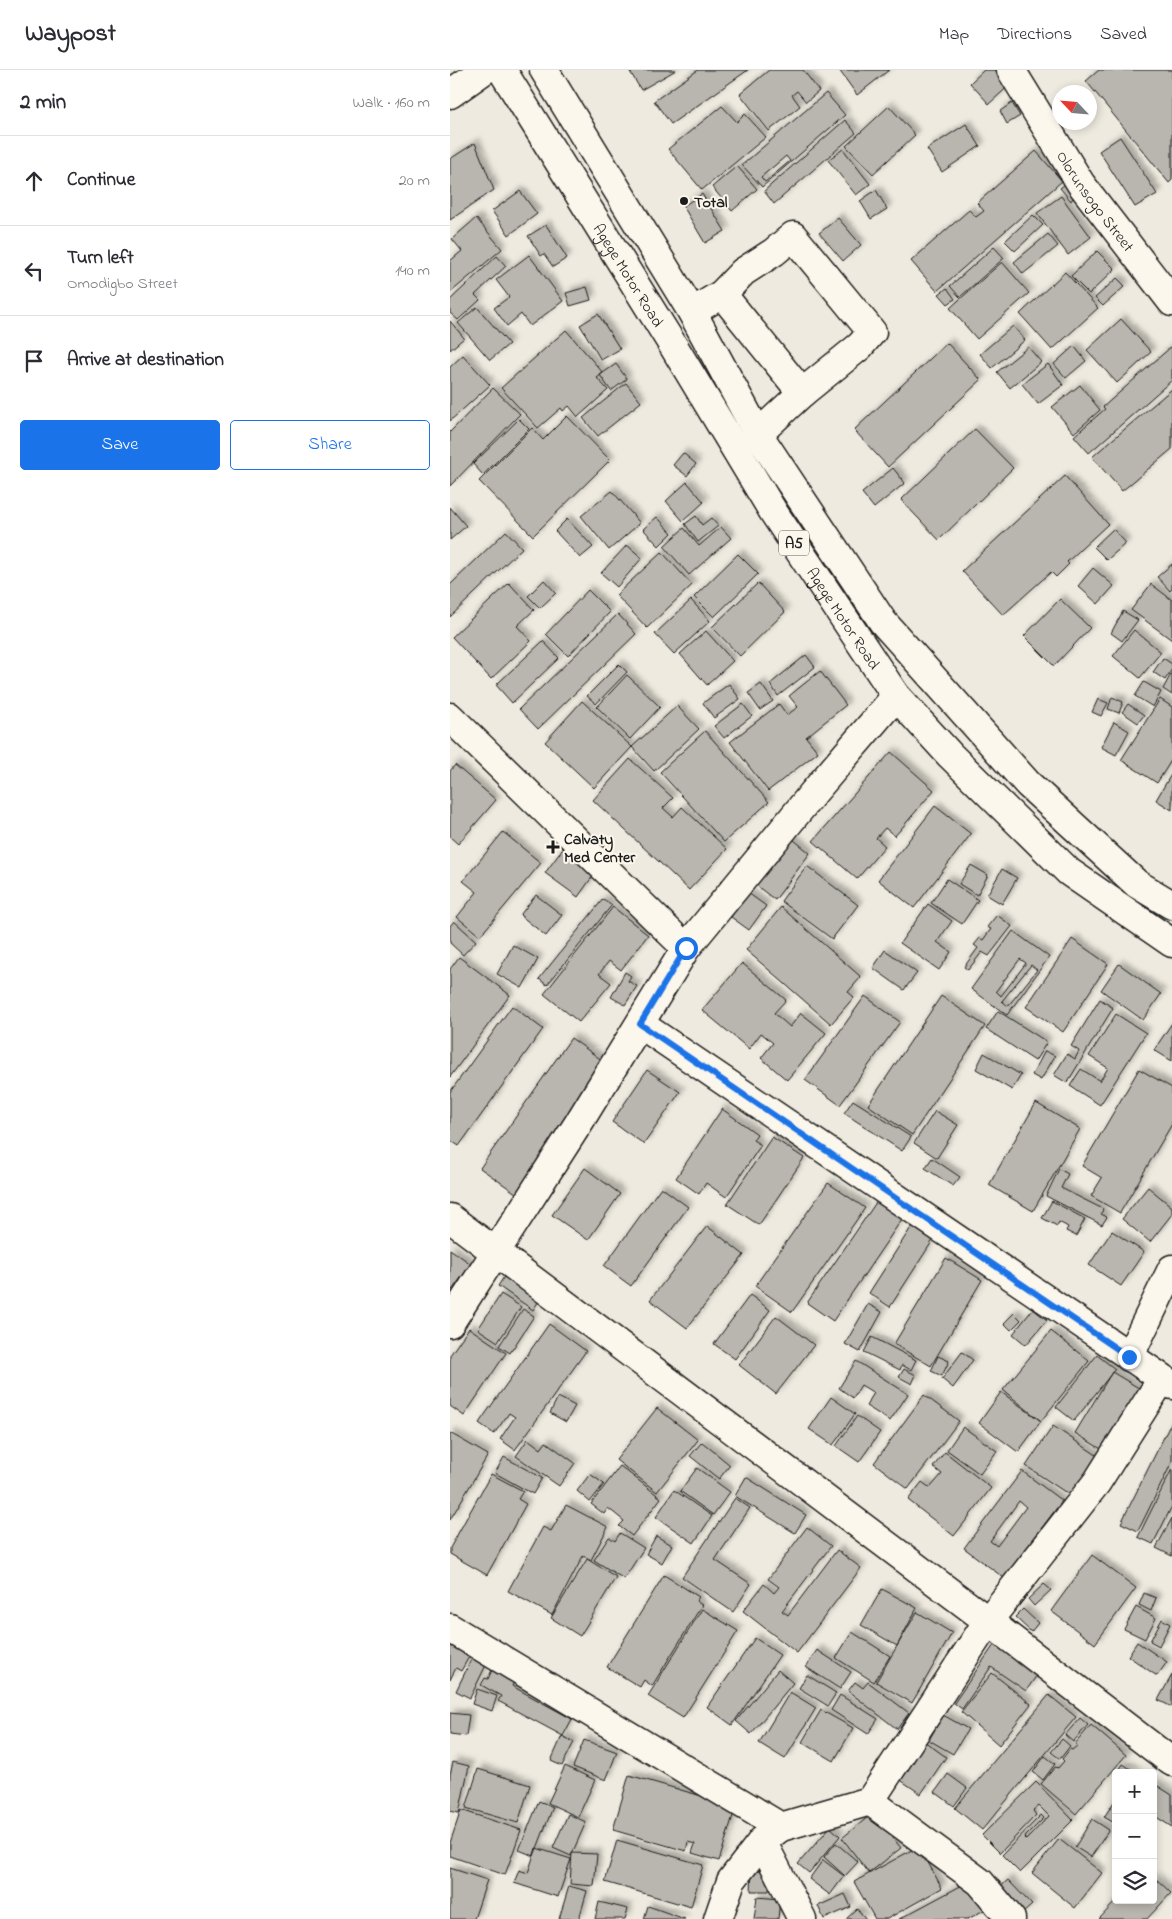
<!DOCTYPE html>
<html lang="en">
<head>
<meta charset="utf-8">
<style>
	body { margin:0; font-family:"Indie Flower",sans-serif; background:#f2f2f3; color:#2b2b33 }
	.controls { position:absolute; right:15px; bottom:15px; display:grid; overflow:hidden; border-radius:5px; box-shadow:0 2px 8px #0003 }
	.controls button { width:45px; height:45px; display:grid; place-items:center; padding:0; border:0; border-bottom:1px solid #e1e1e2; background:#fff; color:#2b2b33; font:25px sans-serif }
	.compass { position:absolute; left:602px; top:15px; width:45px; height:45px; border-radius:50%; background:#fff; box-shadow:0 2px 8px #0003; rotate:296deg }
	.stop { position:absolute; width:15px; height:15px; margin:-11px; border:4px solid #1a73e8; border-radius:50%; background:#fff }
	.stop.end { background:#1a73e8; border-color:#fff; box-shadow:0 1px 5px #0008 }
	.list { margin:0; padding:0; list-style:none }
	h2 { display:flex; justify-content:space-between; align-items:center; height:65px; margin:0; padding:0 20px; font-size:21px }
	h2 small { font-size:16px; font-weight:400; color:#7c7c81 }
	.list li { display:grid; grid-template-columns:32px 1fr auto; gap:15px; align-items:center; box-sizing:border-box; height:90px; padding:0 20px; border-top:1px solid #e1e1e2 }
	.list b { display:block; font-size:19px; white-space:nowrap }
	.list p { margin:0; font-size:16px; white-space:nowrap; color:#7c7c81 }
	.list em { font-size:16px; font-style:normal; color:#7c7c81 }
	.actions { display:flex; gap:10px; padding:15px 20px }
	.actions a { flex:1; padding:11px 0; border:1px solid #1a73e8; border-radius:5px; text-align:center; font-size:18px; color:#1a73e8 }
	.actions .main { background:#1a73e8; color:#fff }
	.icon { flex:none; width:28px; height:28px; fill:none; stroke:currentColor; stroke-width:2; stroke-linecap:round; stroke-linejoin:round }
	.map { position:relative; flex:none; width:722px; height:1849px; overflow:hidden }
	header { display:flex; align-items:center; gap:30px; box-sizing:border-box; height:70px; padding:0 25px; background:#fff; border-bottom:1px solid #e1e1e2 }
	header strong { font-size:24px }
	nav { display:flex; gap:28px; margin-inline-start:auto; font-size:18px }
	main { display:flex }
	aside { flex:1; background:#fff }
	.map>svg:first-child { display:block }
	.building { fill:#b9b6af; stroke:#1c1c1c; fill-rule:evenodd; filter:url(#shadow) }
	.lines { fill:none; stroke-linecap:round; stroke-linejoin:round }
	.minor-casing { stroke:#1c1c1c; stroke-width:31 }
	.highway-casing { stroke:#1c1c1c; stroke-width:31 }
	.minor { stroke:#fbf7ec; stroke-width:28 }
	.highway { stroke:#fbf7ec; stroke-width:28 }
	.route { stroke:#1a73e8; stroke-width:6 }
	.poi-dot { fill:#1c1c1c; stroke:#fbf7ec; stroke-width:2 }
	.labels { text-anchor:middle; stroke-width:4; stroke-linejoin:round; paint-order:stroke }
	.shield { fill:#fbf7ec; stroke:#5f5e5a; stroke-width:1 }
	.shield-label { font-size:15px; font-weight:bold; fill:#1c1c1c }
	.poi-label { font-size:16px; font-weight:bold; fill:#1c1c1c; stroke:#fbf7ec; text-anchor:start }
	.street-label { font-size:16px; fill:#1c1c1c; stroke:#fbf7ec }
</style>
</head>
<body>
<header>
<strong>Waypost</strong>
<nav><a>Map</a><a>Directions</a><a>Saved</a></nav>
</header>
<main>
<aside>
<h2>2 min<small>Walk · 160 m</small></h2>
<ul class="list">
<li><svg class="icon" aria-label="ahead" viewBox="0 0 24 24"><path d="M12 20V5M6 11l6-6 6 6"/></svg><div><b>Continue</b></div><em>20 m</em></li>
<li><svg class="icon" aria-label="left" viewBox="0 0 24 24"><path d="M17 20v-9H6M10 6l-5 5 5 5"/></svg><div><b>Turn left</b><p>Omodigbo Street</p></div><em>140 m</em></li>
<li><svg class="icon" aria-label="arrive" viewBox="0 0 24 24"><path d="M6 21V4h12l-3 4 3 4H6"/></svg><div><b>Arrive at destination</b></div></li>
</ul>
<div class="actions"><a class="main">Save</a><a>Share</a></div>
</aside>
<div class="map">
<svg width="722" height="1849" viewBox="0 0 722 1849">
	<defs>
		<filter id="shadow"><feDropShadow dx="4.5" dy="-4.5" stdDeviation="2.5" flood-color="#0004"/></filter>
	</defs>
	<rect width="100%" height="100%" fill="#eeeadf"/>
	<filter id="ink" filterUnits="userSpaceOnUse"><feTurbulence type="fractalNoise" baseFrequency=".02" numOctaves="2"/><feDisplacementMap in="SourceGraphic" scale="10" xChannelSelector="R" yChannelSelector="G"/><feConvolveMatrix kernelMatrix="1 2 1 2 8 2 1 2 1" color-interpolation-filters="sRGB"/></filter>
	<g filter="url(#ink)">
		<!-- building -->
		<path class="building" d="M179,0h47l-35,20z
			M248,0h50l-77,54 -17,-23z
			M319,0h34l16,21 -13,11 -9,-11 -5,4 8,11 -31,25 -29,-37z
			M389,0h50l-32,25z
			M534,0h18l11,12 -24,22 -19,-21z
			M649,0h73v110l-3,3 -83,-102z
			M376,23l19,22 -83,72 -20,-22zM336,86l4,5 -25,21 -4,-5z
			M562,33l8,13 -13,8 -7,-13z
			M272,36l15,16 8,-8 21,23 -64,53 -34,-41z
			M439,36l26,29 -42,39 -27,-28z
			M395,50l11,13 -82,71 -10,-13z
			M516,54l14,22 -38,26 -15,-23z
			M670,67l37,57 -22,13 -36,-56z
			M25,73l19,47 -44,30v-61z
			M393,79l27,35 -14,11 -28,-35z
			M586,81l26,30 -125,110 -26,-30 58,-51 7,7 8,-6 -7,-8z
			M287,96l20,23 -25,22 -20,-24z
			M620,110l10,6 -9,15 -11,-13z
			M426,120l11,19 -16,10 -11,-18z
			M70,121l17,23 -28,21 -17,-24z
			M252,124l23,37 -20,12 -22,-37z
			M611,126l30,41 -23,18 -31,-42z
			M583,145l10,10 -28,26 -10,-10z
			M26,148l26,31 -52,44v-32l12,-10 -10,-12z
			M388,148l23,27 -18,16 -24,-28z
			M96,155l21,33 -14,9 -9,-13 -3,2 -13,-20z
			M598,164l10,12 -35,28 -9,-12z
			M544,177l10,11 -44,39 -10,-11z
			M647,181l18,18 -26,25 -18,-18z
			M79,185l34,46 -33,25 -9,-12 -14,12 -13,-18 15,-11 -13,-17z
			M47,186l9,10 -31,29 5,5 -22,20 -8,-7v-13z
			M552,192l27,31 -52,46 -27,-31z
			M615,202l33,36 -46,42 -32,-36z
			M667,208l8,8 -22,20 -8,-8z
			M137,217l4,13 -21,6 -4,-13z
			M497,218l8,11 -7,5 -9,-10z
			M27,237l32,37 -19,16 -32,-37z
			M148,244l22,35 -19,11 -21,-35z
			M671,249l30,33 -34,31 -30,-33z
			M0,251l14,17 -14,12z
			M563,256l12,14 -33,28 -12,-14z
			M116,260l37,43 -6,5 11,12 -30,27 -9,-11 -6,5 -2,-3 -23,20 -37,-40z
			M497,273l34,37 -93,87 -34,-37z
			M624,276l12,15 -20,17 -12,-14z
			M722,276v34l-83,73 -15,-17 31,-27 -2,-2z
			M578,277l13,15 -31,26 -13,-16z
			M13,285l27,30 -40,36v-54z
			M166,294l11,15 -16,12 -11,-16z
			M598,294l15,21 -25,19 -16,-20z
			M176,313l15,19 -43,34 -15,-18z
			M630,315l20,25 -26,23 -22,-26z
			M43,318l27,26 -70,72v-54z
			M722,319v60l-50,42 -30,-34z
			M117,346l43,44 -77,76 -54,-55 53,-53 11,12z
			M69,349l10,10 -46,46 -10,-11z
			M525,359l38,39 -74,72 -38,-40z
			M233,383l13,11 -9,12 -14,-11z
			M443,398l12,15 -31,25 -12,-15z
			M615,406l43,48 -41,38 2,2 -13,13 -5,-5 -48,43 -41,-44z
			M237,412l17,20 -21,19 -17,-20z
			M162,421l28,32 -31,27 -28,-34z
			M0,437l16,19 -16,14z
			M246,446l6,9 9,-7 7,8 -20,16 -13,-18z
			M207,447l15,16 -13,13 -16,-17z
			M117,449l26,28 -13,11 -25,-27z
			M271,457l10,11 -42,37 -25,-29 20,-18 15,18z
			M663,459l13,14 -19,17 -13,-13z
			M56,461l16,17 -72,69v-32z
			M177,475l15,13 -25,29 -16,-14z
			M212,482l30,33 -45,43 -31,-33z
			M288,484l20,20 -44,43 -20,-20z
			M722,494v25l-2,2 -13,-14z
			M643,498l21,18 -16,18 -20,-18z
			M94,510l12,13 -16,15 -12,-12z
			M59,513l25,27 -17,16 14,15 -40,38 -39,-42z
			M308,513l27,29 -45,44 -28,-29z
			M701,514l21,16v40l-41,-30z
			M138,520l22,22 -42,44 -22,-22z
			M610,529l30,29 -36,38 -30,-30z
			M241,530l19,21 -36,33 -19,-20z
			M673,541l15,9 -16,21 -11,-8z
			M168,544l18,20 -98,95 -19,-20z
			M684,560l27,22 -21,26 -27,-22z
			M256,561l27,30 -26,24 -27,-31z
			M93,571l16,17 -47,45 -16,-18z
			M356,585l9,12 -37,29 -8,-12z
			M713,588l9,6v5l-7,11 -12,-8z
			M169,594l8,8 -31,32 -9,-8z
			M370,601l26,34 -40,32 12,15 -50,39 -38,-49 49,-38 8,11 11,-8 -9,-11z
			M722,602v23l-9,-6z
			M177,605l33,32 -30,32 -33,-32z
			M694,612l17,10 -8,15 -18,-11z
			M279,614l11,15 -26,19 -11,-15z
			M311,614l12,17 -13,9 -12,-17z
			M662,627l11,5 -4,11 -11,-4z
			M648,629l10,4 -7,13 -9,-4z
			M710,629l12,8v52l-15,24 -36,-23z
			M132,631l50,46 -38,41 -49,-46z
			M293,634l9,12 -28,22 -10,-12z
			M678,634l16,11 -6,8 -16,-11z
			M227,636l22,23 -45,42 -22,-24z
			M664,652l15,9 -13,24 -15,-8z
			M255,661l64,71 -45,40 -64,-70z
			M441,682l43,38 -39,46 -10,-8 -9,10 9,8 -28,33 -44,-38z
			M180,689l43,39 -10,10 10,9 9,-10 45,42 -38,41 -96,-90z
			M5,695l41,35 -38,44 -8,-7v-66z
			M722,703v37l-16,-10z
			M485,736l36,28 -57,74 -36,-28z
			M53,762l38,31 -61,73 -23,-19 20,-25 -14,-11z
			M339,766l21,17 -35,47 -22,-17z
			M112,780l33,23 -17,24 -33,-24z
			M521,795l17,10 -11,20 -18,-11z
			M357,796l51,39 -26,34 -51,-38z
			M552,799l15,9 -15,26 -15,-9z
			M497,809l31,21 -16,24 -31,-21z
			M298,823l18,13 -17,24 -18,-13z
			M86,825l26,20 -16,21 -26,-21z
			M153,829l9,6 -65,80 -8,-6z
			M478,834l24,17 -15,21 14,10 -12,18 -39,-27z
			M163,837l35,28 -27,35 -12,-9 -10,13 12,9 -32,39 -35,-28z
			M331,837l80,70 -13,15 6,5 -23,27 -85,-74z
			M547,845l15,11 -23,30 -7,-4 -14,18 -4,-3 14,-19 -4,-3 6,-7 3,2 8,-11 -4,-2z
			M4,851l22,20 -13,14 -13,-12v-17z
			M563,861l36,26 -42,58 -36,-26zM570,889l6,4 -25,33 -5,-5zM581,895l6,5 -29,36 -6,-5z
			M622,869l36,25 -45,68 -37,-25z
			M63,875l25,14 -16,29 -25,-14z
			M435,880l32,23 -13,17 -31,-22z
			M9,887l51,38 -60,82v-108z
			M292,893l44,37 -12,13 16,14 11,-14 25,20 -39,47 -26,-22 12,-15 -12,-10 -12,16 -47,-39z
			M669,894l42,30 -18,26 -42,-30z
			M175,902l6,4 -3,5 9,5 -12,19 -14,-8z
			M415,926l35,26 -60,83 -35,-25z
			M491,926l44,30 -73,109 -44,-30z
			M650,929l13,9 -46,75 -13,-8 13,-21 8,5 4,-8 -8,-5z
			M62,936l31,23 -84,117 -9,-6v-48z
			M548,941l49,31 -12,19 -49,-32z
			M666,944l30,19 -46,72 -30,-19 11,-17 19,12 8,-13 -19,-12z
			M722,953v38l-18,-11z
			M121,968l39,28 -90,130 -40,-28z
			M595,981l10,5 -14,24 -9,-5z
			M534,983l37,22 -9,15 -36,-21z
			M689,999l33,19v36l-52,89 -29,-17 11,-18 -20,-12z
			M197,1000l33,22 -36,52 -32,-22z
			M403,1030l58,37 -9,14 -58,-38z
			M586,1033l44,26 -47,82 -44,-26z
			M272,1039l35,25 -4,6 8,5 -35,52 -20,-14 -7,11 -23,-16z
			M485,1041l23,14 -21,33 -23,-15z
			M322,1067l32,21 -45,67 -32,-21z
			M482,1088l28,19 -7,9 -28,-18z
			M135,1098l35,26 -32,46 -36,-25z
			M609,1099l9,5 -7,14 42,21 -2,5 6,3 -5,8 -56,-29z
			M378,1113l37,25 -73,104 -37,-26z
			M211,1117l27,20 -57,79 -27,-20z
			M698,1117l24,20v7l-22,28 -28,-23z
			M427,1131l25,18 -69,102 -26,-18z
			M602,1131l33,18 -9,17 -10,-5 2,-4 -9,-5 -2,4 -15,-8z
			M464,1153l21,14 -45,70 -21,-14z
			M257,1156l37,29 -57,73 -37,-28z
			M662,1161l32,21 -23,34 -32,-21z
			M0,1179l21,15 -21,29z
			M496,1188l36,22 -51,86 -37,-22z
			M59,1199l35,24 -11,17 -35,-24z
			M51,1224l20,13 -23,35 -20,-13z
			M300,1225l20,15 -35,49 -21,-15z
			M418,1234l14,8 -22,40 -15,-8z
			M73,1239l11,7 -24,37 -11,-7z
			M583,1239l14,11 -21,25 -13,-11z
			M564,1243l7,7 -10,10 -7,-7z
			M326,1246l38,29 -38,49 -37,-29z
			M99,1254l37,27 -71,99 -15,-11 15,-22 -6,-4 -15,21 -15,-11z
			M19,1258l37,25 -42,63 -14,-10v-51z
			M601,1261l38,30 -48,60 -38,-31z
			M422,1267l44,23 -5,10 -9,-5 -2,5 -36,-18z
			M512,1282l11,8 -20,28 -11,-9z
			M647,1285l18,14 -41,52 -18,-14z
			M488,1286l11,5 -7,15 -11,-5z
			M406,1291l52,33 -18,27 -24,-15 8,-13 -13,-8 -8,13 -14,-10z
			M454,1299l12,6 -4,9 -13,-7z
			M662,1302l35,21 -36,62 -36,-22z
			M551,1322l40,29 -23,31 -39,-29z
			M474,1325l35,26 -51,68 -34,-26z
			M108,1327l17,9 -9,16 -16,-9z
			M381,1327l24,17 -22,31 -24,-16z
			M207,1338l41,32 -41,52 -41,-32z
			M407,1346l23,16 -21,30 -23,-16z
			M722,1351v41l-34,69 -17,-8z
			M603,1356l45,30 -27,40 -45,-30z
			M513,1357l34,24 -17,23 -33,-24z
			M0,1363l38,22 -38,65z
			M78,1369l13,10 5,-7 29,21 -16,23 -43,-30z
			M252,1372l28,23 -11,14 -29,-23z
			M495,1382l46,36 -37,48 -46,-36 14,-18 8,6 12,-14 -9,-7z
			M54,1387l38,21 -9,16 -38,-21z
			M170,1396l41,32 -29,38 -13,-10 5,-5 -16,-13 -4,6 -13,-10z
			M247,1398l33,24 -17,23 -33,-24z
			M722,1399v37l-19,38 -15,-7z
			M572,1401l40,30 -58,77 -40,-30zM569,1431l7,6 -29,39 -7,-5z
			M41,1404l32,17 -5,8 8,5 -39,71 -37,-21v-6z
			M140,1404l14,10 -14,18 -13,-11z
			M296,1407l60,38 -11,18 -60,-37z
			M224,1420l38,26 -18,27 -38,-26z
			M285,1428l15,10 -35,52 36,24 -18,28 -51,-35z
			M116,1435l42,22 -17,33 -8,-4 -31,59 -44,-24 35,-64 8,4z
			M722,1448v38l-16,-8z
			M357,1457l24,19 -49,65 6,4 49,-65 24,18 -64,85 -54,-42 21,-27 10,9 5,-6 -11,-8z
			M170,1463l24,15 -20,31 -30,-19 15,-23 6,4z
			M206,1466l16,9 -10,18 -16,-9z
			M642,1485l44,33 -41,56 -44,-33z
			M137,1489l29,18 -36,59 -29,-18z
			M214,1505l35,22 -3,4 6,4 -50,81 -8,-6 -4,7 -33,-20z
			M594,1514l7,6 -17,16 -6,-7z
			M432,1519l35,19 -20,38 -36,-21z
			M694,1523l12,5 -5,13 -12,-6z
			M686,1537l20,11 -11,21 -21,-10z
			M252,1539l36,22 -55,87 -35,-22z
			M573,1539l15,14 -7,9 -16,-15z
			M467,1542l35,21 -40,70 -36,-21z
			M712,1549l8,5 -11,22 -9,-5z
			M402,1562l38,24 -16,26 -38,-24z
			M0,1563l25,13 -14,25 -5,-3 -6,12z
			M305,1568l25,17 -48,70 -25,-18z
			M546,1572l43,30 -13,19 -35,-24 -29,42 -8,-6z
			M687,1572l30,20 -10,14 -29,-20z
			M367,1580l34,22 -11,17 -34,-22z
			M23,1586l14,7 -17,35 -14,-7z
			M42,1587l27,15 -7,14 60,33 -9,17 -65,-35 3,-5 -20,-11 4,-7 3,1 4,-9 -5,-3z
			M328,1600l15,13 -42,51 -15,-13z
			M542,1603l39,31 -32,41 -38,-33z
			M357,1605l29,18 -8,13 -29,-18z
			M722,1605v32l-14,-7z
			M405,1612l8,6 5,-6 41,31 -12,16 -49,-38z
			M27,1619l20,7 -5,15 -20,-7z
			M340,1622l26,16 -31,51 -26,-16z
			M390,1625l38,24 -10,15 -37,-24z
			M599,1625l27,22 -94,113 -27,-22z
			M371,1640l32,18 -19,33 -32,-19z
			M0,1643l19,2 -3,21 -16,-2z
			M493,1645l25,14 -15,25 -24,-14z
			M630,1648l8,7 -15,17 -8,-7z
			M641,1655l35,30 -50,59 -35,-30 14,-17 3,1 6,-7 -2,-2 8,-10 2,1 5,-4 -2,-2z
			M112,1666l12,6 -12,24 -11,-5z
			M612,1669l8,7 -10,13 -9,-7z
			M134,1670l33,12 -11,28 -33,-13z
			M474,1671l22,16 -25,37 -22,-15z
			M595,1686l10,8 -12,16 -10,-8z
			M3,1692l16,4 -10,47 -9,-2v-36z
			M673,1694l14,9h-20z
			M115,1696l30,14 -17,37 -30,-14z
			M28,1699l52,16 -12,38 -52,-15z
			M498,1704l19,14 -13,18 -19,-14z
			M179,1705l107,31 -17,55 -27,-8 3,-9 -7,-2 -2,9 -73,-21z
			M586,1712l37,38 -53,53 -18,-18 39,-40 3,3 -20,20 2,2 23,-24 -10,-10 -6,5 3,4 -36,38 -18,-18z
			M703,1713l19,12v32l-19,-12z
			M666,1729v25l-12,-7z
			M89,1731l14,6 -19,49 -15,-6z
			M11,1740l60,20 -16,45 -55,-19v-13z
			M423,1743l28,35 -32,25 -27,-35z
			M118,1744l18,8 -15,34 -18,-8z
			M642,1749l17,11 -18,27 -16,-10z
			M380,1757l10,9 -31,37 -11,-9z
			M609,1769l43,34 -27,35 -43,-35z
			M167,1770l86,25 -12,42 -86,-25z
			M386,1773l22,19 -13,14 -21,-19z
			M469,1776l23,42 -55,31h-12l-21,-37z
			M86,1778l35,11 -13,38 -44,-14 5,-13 9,3z
			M122,1783l25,1 -3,32 -24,-2z
			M373,1790l21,16 -14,19 -21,-16z
			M0,1798l37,12 -13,39h-24z
			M302,1799l18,1 -1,21h-18z
			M703,1806l18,17 -24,26h-48l18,-19h36z
			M558,1810l24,25 -11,10 -23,-26z
			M518,1812l16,28 -16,9h-69z
			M119,1816l18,5 -8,28h-20z
			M395,1824l6,13 -27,12 -6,-13z
			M307,1827l23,2 -2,20h-24z
			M149,1832l29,7 -3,10h-30z
			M198,1836l37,13h-41z
			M407,1839l9,10h-20z"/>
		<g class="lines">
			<defs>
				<g id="minor">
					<path id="s1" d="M561,0l70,114 91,118"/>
					<path d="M0,24l34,-24"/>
					<path d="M272,224l80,99"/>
					<path d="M242,242l30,-18 21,-22 31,-20 19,-16 79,96 -12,14 -58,47 -44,41"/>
					<path d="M0,647l236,231"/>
					<path d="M190,954l532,361"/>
					<path d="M0,1148l538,403 184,141"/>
					<path d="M0,1253l128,-199 108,-176 128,-156 82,-96"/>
					<path d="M679,1287l43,-88"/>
					<path d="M0,1558l331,199"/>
					<path d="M420,1731l110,81 31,37"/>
					<path d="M312,1771l40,78"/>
					<path d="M268,1849l13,-38 31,-40 19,-14 89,-26 118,-180 109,-139 65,-103"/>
				</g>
				<g id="highway">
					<path id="s2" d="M52,0l172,277 100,166 122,183 54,59 119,117 103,71"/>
					<path d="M94,0l148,242 66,122 125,188 145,162 109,100 35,21"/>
				</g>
			</defs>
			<!-- minor casing -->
			<use href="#minor" class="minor-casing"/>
			<!-- highway casing -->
			<use href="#highway" class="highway-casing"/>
			<!-- minor -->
			<use href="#minor" class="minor"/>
			<!-- highway -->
			<use href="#highway" class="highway"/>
		</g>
	</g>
	<g class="lines" filter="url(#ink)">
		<!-- route -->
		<path class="route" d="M236,878l-46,76 489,333"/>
	</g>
	<!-- markers -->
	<g class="poi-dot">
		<circle cx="234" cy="131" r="5"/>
		<path d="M100.5 769.5h5v5h5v5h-5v5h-5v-5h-5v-5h5z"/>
	</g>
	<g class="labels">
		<!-- shield labels -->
		<rect class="shield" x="329" y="460.5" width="30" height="25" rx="4"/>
		<g class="shield-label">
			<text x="344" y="478">A5</text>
		</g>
		<!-- poi labels -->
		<g class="poi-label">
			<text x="244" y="137">Total</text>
			<text x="114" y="774">Calvaty<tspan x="114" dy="18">Med Center</tspan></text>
		</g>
		<!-- street labels -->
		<g class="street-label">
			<text dy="6" stroke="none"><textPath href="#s1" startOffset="156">Olorunsogo Street</textPath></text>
			<text dy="6" stroke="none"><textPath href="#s2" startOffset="241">Agege Motor Road</textPath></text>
			<text dy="6" stroke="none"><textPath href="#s2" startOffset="646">Agege Motor Road</textPath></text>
		</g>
	</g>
</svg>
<div class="controls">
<button>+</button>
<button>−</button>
<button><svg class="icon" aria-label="layers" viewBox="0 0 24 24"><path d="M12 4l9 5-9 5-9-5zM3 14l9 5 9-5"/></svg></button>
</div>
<svg class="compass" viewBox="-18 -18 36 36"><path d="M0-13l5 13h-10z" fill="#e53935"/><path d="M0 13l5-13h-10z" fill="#7c7c81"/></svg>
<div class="stop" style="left:236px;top:878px"></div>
<div class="stop end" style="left:679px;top:1287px"></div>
</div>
</main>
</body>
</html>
